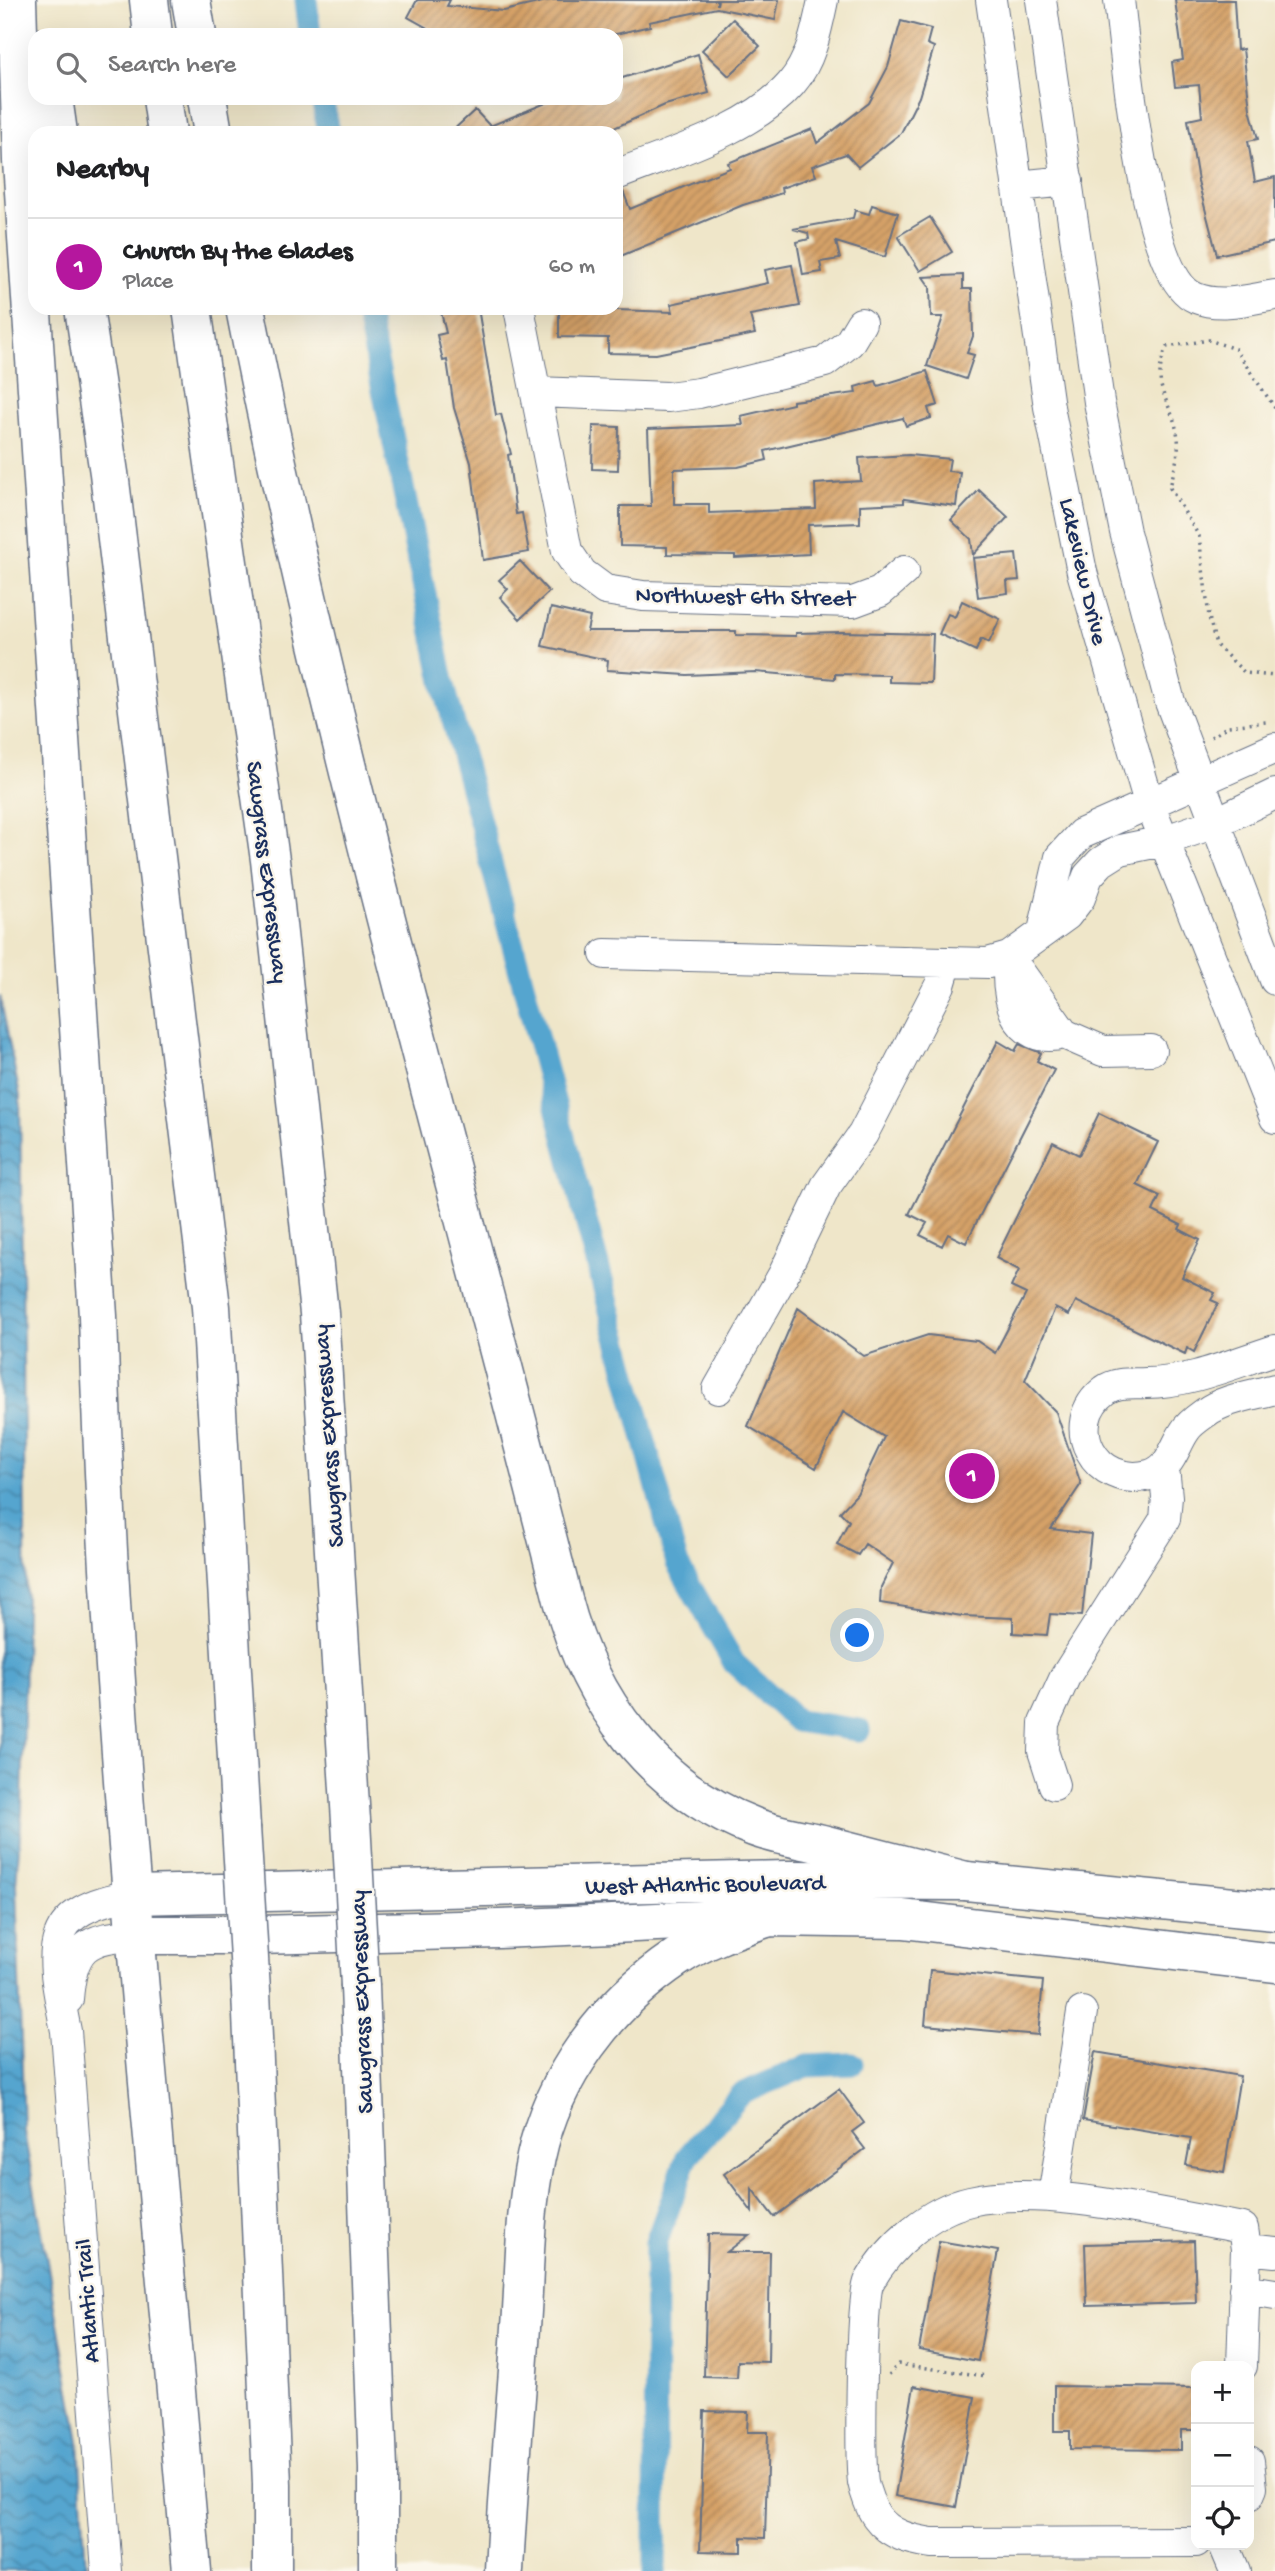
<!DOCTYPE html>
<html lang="en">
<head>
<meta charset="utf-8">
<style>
	body { margin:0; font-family:"Gochi Hand",sans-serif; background:#f6f6f6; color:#202124 }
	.controls { position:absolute; right:21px; bottom:21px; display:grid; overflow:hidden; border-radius:14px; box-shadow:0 7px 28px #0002 }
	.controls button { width:63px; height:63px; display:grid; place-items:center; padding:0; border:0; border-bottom:2px solid #e0e0e0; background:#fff; color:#202124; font:35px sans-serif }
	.you { position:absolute; left:858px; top:1636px; width:24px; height:24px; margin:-18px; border:5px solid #fff; border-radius:50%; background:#1a73e8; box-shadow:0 0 0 10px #1a73e833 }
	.badge { display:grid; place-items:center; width:46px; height:46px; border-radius:50%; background:#b5179e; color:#fff; font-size:23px; font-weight:700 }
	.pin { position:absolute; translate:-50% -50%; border:4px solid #fff; box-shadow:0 2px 7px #0006 }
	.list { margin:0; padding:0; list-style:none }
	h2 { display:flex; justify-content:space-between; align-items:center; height:91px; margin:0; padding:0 28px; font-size:30px }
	h2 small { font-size:23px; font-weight:400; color:#757577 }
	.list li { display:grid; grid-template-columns:46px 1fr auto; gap:21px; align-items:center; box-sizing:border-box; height:98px; padding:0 28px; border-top:2px solid #e0e0e0 }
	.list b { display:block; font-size:26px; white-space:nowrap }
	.list p { margin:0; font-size:23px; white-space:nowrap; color:#757577 }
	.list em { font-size:23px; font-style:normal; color:#757577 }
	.icon { flex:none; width:38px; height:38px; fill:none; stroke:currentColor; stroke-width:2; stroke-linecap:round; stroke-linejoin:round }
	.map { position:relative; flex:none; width:1275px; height:2571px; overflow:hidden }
	.search { position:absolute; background:#fff; box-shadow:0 7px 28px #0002; left:28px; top:28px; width:595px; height:77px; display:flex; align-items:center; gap:18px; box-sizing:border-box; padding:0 24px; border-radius:21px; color:#757577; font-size:26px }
	.panel { position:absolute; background:#fff; box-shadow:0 7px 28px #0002; left:28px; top:126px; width:595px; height:189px; border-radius:21px }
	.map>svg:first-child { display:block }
	.water { fill:url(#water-waves); stroke:#386a96; stroke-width:2 }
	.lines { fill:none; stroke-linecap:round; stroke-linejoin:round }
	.canal { stroke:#55a5cf; stroke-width:23 }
	.building { fill:url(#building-hatch) }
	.minor-casing { stroke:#656f83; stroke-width:32 }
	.major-casing { stroke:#656f83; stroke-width:41 }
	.highway-casing { stroke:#656f83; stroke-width:41 }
	.path { stroke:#656f83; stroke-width:3.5; stroke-dasharray:2 5; stroke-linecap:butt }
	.minor { stroke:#fff; stroke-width:30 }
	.major { stroke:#fff; stroke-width:38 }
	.highway { stroke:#fff; stroke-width:38 }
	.highway-bridge-casing { stroke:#656f83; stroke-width:41; stroke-linecap:butt }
	.highway-bridge { stroke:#fff; stroke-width:38 }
	.labels { text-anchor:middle; stroke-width:5; stroke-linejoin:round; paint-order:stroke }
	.street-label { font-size:24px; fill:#1b2f5e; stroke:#fbf7ec }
</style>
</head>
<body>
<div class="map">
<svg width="1275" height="2571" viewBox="0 0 1275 2571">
	<defs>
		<pattern id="water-waves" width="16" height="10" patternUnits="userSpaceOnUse" patternTransform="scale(1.75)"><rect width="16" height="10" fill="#55a5cf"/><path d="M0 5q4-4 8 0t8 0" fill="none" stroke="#4687ab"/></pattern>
		<pattern id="building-hatch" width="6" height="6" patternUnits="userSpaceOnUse" patternTransform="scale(1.75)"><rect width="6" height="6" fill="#d6a268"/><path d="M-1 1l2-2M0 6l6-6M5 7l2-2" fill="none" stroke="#ad8459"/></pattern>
	</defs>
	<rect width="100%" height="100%" fill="#fbf7ec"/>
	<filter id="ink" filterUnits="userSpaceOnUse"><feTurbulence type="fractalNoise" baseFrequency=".0143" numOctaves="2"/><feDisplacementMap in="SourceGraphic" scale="14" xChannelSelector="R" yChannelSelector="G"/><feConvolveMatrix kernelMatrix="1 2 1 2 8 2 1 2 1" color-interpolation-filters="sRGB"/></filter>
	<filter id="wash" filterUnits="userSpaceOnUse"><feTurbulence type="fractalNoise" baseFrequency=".00686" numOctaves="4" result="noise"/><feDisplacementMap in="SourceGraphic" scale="28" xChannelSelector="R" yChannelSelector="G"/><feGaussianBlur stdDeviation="1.57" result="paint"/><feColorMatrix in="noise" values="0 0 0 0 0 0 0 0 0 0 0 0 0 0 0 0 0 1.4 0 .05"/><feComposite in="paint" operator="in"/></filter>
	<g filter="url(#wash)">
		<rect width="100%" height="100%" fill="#efe6c9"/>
		<!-- water -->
		<path class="water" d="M0,996l20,100 6,517 -4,198 -6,73 8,248 55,309 7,130h-86z"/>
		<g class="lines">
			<!-- canal -->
			<path class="canal" d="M306,0l4,35
				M322,98l7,35
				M366,308l78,378 233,877 57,100 63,58 62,9
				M655,2571l1,-328 31,-86 54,-63 66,-28 45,-2"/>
		</g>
		<g id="blocks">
			<!-- building -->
			<path class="building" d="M417,0h33l-3,6 57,5 47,-11h166v5l1,-5h61l-4,20 -58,-12 -68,14 1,4 -38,9 -4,-3 -15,3h-153l-32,-18z
				M1175,0h59l3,50 6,-1 7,60 8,30 -10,2 7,41 20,-5v65l-58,13 -19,-74 -10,-61 14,-3 -3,-32 -24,2 -3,-25 11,-2z
				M733,19l27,27 -31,30 -27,-26z
				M901,21l30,8 -4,15 7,3 -15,50 -18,36 -43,34 -12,-13 -34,12 4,10 -35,12 1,5 -39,12 -127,53v-66l7,-1 7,18 100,-41 -2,-5 84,-34 5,14 52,-40 19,-36z
				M698,54l11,39 -44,12 -62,28h-153l25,-23 15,16 68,-28h58v-18z
				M872,205l26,8 -13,44 -49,-15 4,17 -20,3 2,10 -19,3 -6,-33 12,-3 -1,-6 -15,-4 60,-11 2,-8 14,4z
				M930,217l22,35 -32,19 -22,-35z
				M792,265l8,41 -50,9 5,19 -99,20 -48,-1v-15l-49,-1v-29l114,4 -2,-8 97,-21 -3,-13z
				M963,275v14h9l1,47 -6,17 7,2 -8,24 -39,-13 16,-49h-12l-1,-30 -7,-10z
				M440,308h38l18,107 5,-1 10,40 -3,1 8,59 6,-1 7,39 -46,8 -12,-97 -17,-55 -7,-48 -4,1 -6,-26 9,-2z
				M927,371l11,34 -10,3 3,10 -25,8 -3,-8 -138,33 2,9 -29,7 -64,2v35h35v9l107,-4 -1,-25 46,-3 -2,-23 50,-3 41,4 -2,12 12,1 -4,34 -52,-7v4l-44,2v18l-52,2 1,29 -74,4v-3l-68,-1v-7l-47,-1v-40h31l-3,-77 95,-4 -2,-9 52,-12v-3l63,-8 -1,-6 21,-6 2,5z
				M593,426l26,1 -1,43 -26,-1z
				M979,490l29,27 -35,38 -2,-16 -20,-19z
				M1016,554l3,26 -12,1 1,12 -30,4 -5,-39z
				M520,561l29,31 -29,27 -20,-22 8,-8 -9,-9z
				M962,601l38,18 -11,24 -8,-4 -5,12 -37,-17 9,-20 7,3z
				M551,608l39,9 -3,14h149v4l60,1v-3l46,-1 91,2 -2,49 -42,-1v-7l-54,-1v5l-79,-7 -69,3 -80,-5 1,-10 -66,-14z
				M998,1041l17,10 4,-7 22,9 -4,8 17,9 -88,173 -18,-9 -6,12 -22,-11 7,-12 -18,-9z
				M1099,1113l59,29 -21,43 23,11 -7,15 28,14 -2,4 21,11 -18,37 33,16 -4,7 7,3 -24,49 -7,-4 -2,6 -109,-53 -7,14 -14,-7 -30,72 31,32 25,72 -30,45 40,5 -9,82 -32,-2 -3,21 -34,-2v-15l-51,-2 -82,-13 1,-16 12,-24 -28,-19 -7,11 -21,-11 12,-23 -9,-9 17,-18 27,-57 -41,-25 -27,56 -68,-42 50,-118 66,48 64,-21 49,6 18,12 31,-59 -15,-7 8,-17 -23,-12 57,-116 26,13z
				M930,1970l113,11 -5,54 -113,-10z
				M1095,2052l145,24 -16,96 -38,-7 5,-27 -108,-18z
				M839,2089l25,34 -12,9 13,17 -91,68 -22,-28v23l-28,-38z
				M708,2234l41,1 -22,17h43l-2,110 -30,-1 -1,17 -33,-1z
				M939,2241l59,10 -20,110 -59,-11z
				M1194,2241l2,62 -109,3 -2,-62z
				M914,2386l61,11 -19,110 -61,-11z
				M1054,2386l141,2v42h-14v20l-111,-1v-18h-16z
				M704,2411l44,1 -1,20h21l-3,106 -23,-1v15l-42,-1z"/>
		</g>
	</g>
	<g filter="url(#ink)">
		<use href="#blocks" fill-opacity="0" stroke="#656f83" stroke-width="2"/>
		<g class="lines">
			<defs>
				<path id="minor" d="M991,0l58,407 33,165 67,231 126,315
					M1041,0l58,402 26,130 45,170 105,278
					M1119,0c7,55 25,278 77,298 25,10 54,1 79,-3
					M616,175c55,-22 135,-45 175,-91 20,-23 26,-55 32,-84
					M1017,186l51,-5
					M519,308l48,243 15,22 23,17 38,6 210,6 27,-10 24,-21
					M536,392l132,5 31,-4 126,-31 24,-19 12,-20
					M1043,931l17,-74 21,-23 194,-86
					M605,954l383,9 21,-6 58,-42 13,-17 8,-22 13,-14 19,-12 43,-9 52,-18 60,-29
					M1009,957l55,77 39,17 48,-1
					M1009,957c-4,38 4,90 55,77
					M1275,1350c-41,13 -85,33 -129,33 -14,1 -28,-2 -41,7 -45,34 -9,99 44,85 22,-6 25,-28 36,-44 4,-7 13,-13 20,-18 18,-14 48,-18 70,-24
					M718,1389l65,-114 43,-89 37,-52 77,-149 7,-23
					M1054,1785l-11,-34 1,-28 21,-46 100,-158 2,-22 -3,-30
					M68,1999c4,-51 17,-62 68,-64
					M1053,2197l29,-185
					M1246,2249l29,3
					M1244,2289l31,5
					M1249,2461l3,27 -3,7
					M1196,2542l-264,1c-21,-3 -42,-8 -55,-26 -6,-8 -12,-25 -14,-35 -3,-24 -2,-184 6,-200 20,-36 61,-72 101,-81 73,-17 197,14 273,27l3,21 -4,117
					M1224,2545l11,26
					M107,2571l-41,-540c-15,-77 -29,-121 67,-136"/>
				<path id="major" d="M133,1895l654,-15 179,1 309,30
					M136,1935h121l242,-6 270,-12 134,2 372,44"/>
				<path id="highway" d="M17,0l5,161 76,1155c12,420 58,837 94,1255
					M149,0l4,35
					M191,0l6,35
					M53,98l5,35
					M162,98l5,35
					M207,98l6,35
					M84,308l25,165 102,834 30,520
					M192,308l78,552 49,453 32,508
					M245,308c85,435 210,862 318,1292 26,100 91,189 191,227 24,9 48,12 72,18 47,12 94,24 140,36
					M360,1986l18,483v102
					M251,1991l21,493v87
					M504,2571c4,-87 13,-173 18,-260 3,-52 3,-103 14,-154 17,-81 72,-153 140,-199 28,-19 61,-30 93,-41"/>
			</defs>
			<!-- minor casing -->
			<use href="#minor" class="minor-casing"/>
			<!-- major casing -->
			<use href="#major" class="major-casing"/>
			<!-- highway casing -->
			<use href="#highway" class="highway-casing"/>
			<!-- path -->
			<path class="path" d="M1275,408l-40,-59 -26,-9 -42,7c-19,42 6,53 11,91 2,16 -5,34 -8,50l29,48 10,81 7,28 29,28 30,3
				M1211,737l17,-11 38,-4
				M889,2375l9,-11 88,12"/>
			<!-- minor -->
			<use href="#minor" class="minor"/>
			<!-- major -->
			<use href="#major" class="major"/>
			<!-- highway -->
			<use href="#highway" class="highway"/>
			<defs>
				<path id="highway-bridge" d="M351,1821l9,165
					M241,1827l10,164"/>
			</defs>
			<!-- highway-bridge casing -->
			<use href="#highway-bridge" class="highway-bridge-casing"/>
			<!-- highway-bridge -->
			<use href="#highway-bridge" class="highway-bridge"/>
		</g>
	</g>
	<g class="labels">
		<!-- street labels -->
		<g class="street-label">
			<text transform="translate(1085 571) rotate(77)" y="8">Lakeview Drive</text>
			<text transform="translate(745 595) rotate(1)" y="8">Northwest 6th Street</text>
			<text transform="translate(269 872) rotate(83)" y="8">Sawgrass Expressway</text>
			<text transform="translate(327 1436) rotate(-94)" y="8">Sawgrass Expressway</text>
			<text transform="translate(705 1883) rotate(-1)" y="8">West Atlantic Boulevard</text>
			<text transform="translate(360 2002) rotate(-92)" y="8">Sawgrass Expressway</text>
			<text transform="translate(86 2301) rotate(-94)" y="8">Atlantic Trail</text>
		</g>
	</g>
</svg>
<div class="controls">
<button>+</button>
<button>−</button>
<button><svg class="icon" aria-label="locate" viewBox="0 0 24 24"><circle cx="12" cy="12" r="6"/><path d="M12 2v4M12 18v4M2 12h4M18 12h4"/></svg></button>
</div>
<div class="you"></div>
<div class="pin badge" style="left:972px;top:1476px">1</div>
<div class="search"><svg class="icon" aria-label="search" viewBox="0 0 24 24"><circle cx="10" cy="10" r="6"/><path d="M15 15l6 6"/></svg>Search here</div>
<section class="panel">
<h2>Nearby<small></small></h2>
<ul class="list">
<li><span class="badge">1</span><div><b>Church By the Glades</b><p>Place</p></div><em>60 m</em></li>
</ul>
</section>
</div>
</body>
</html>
